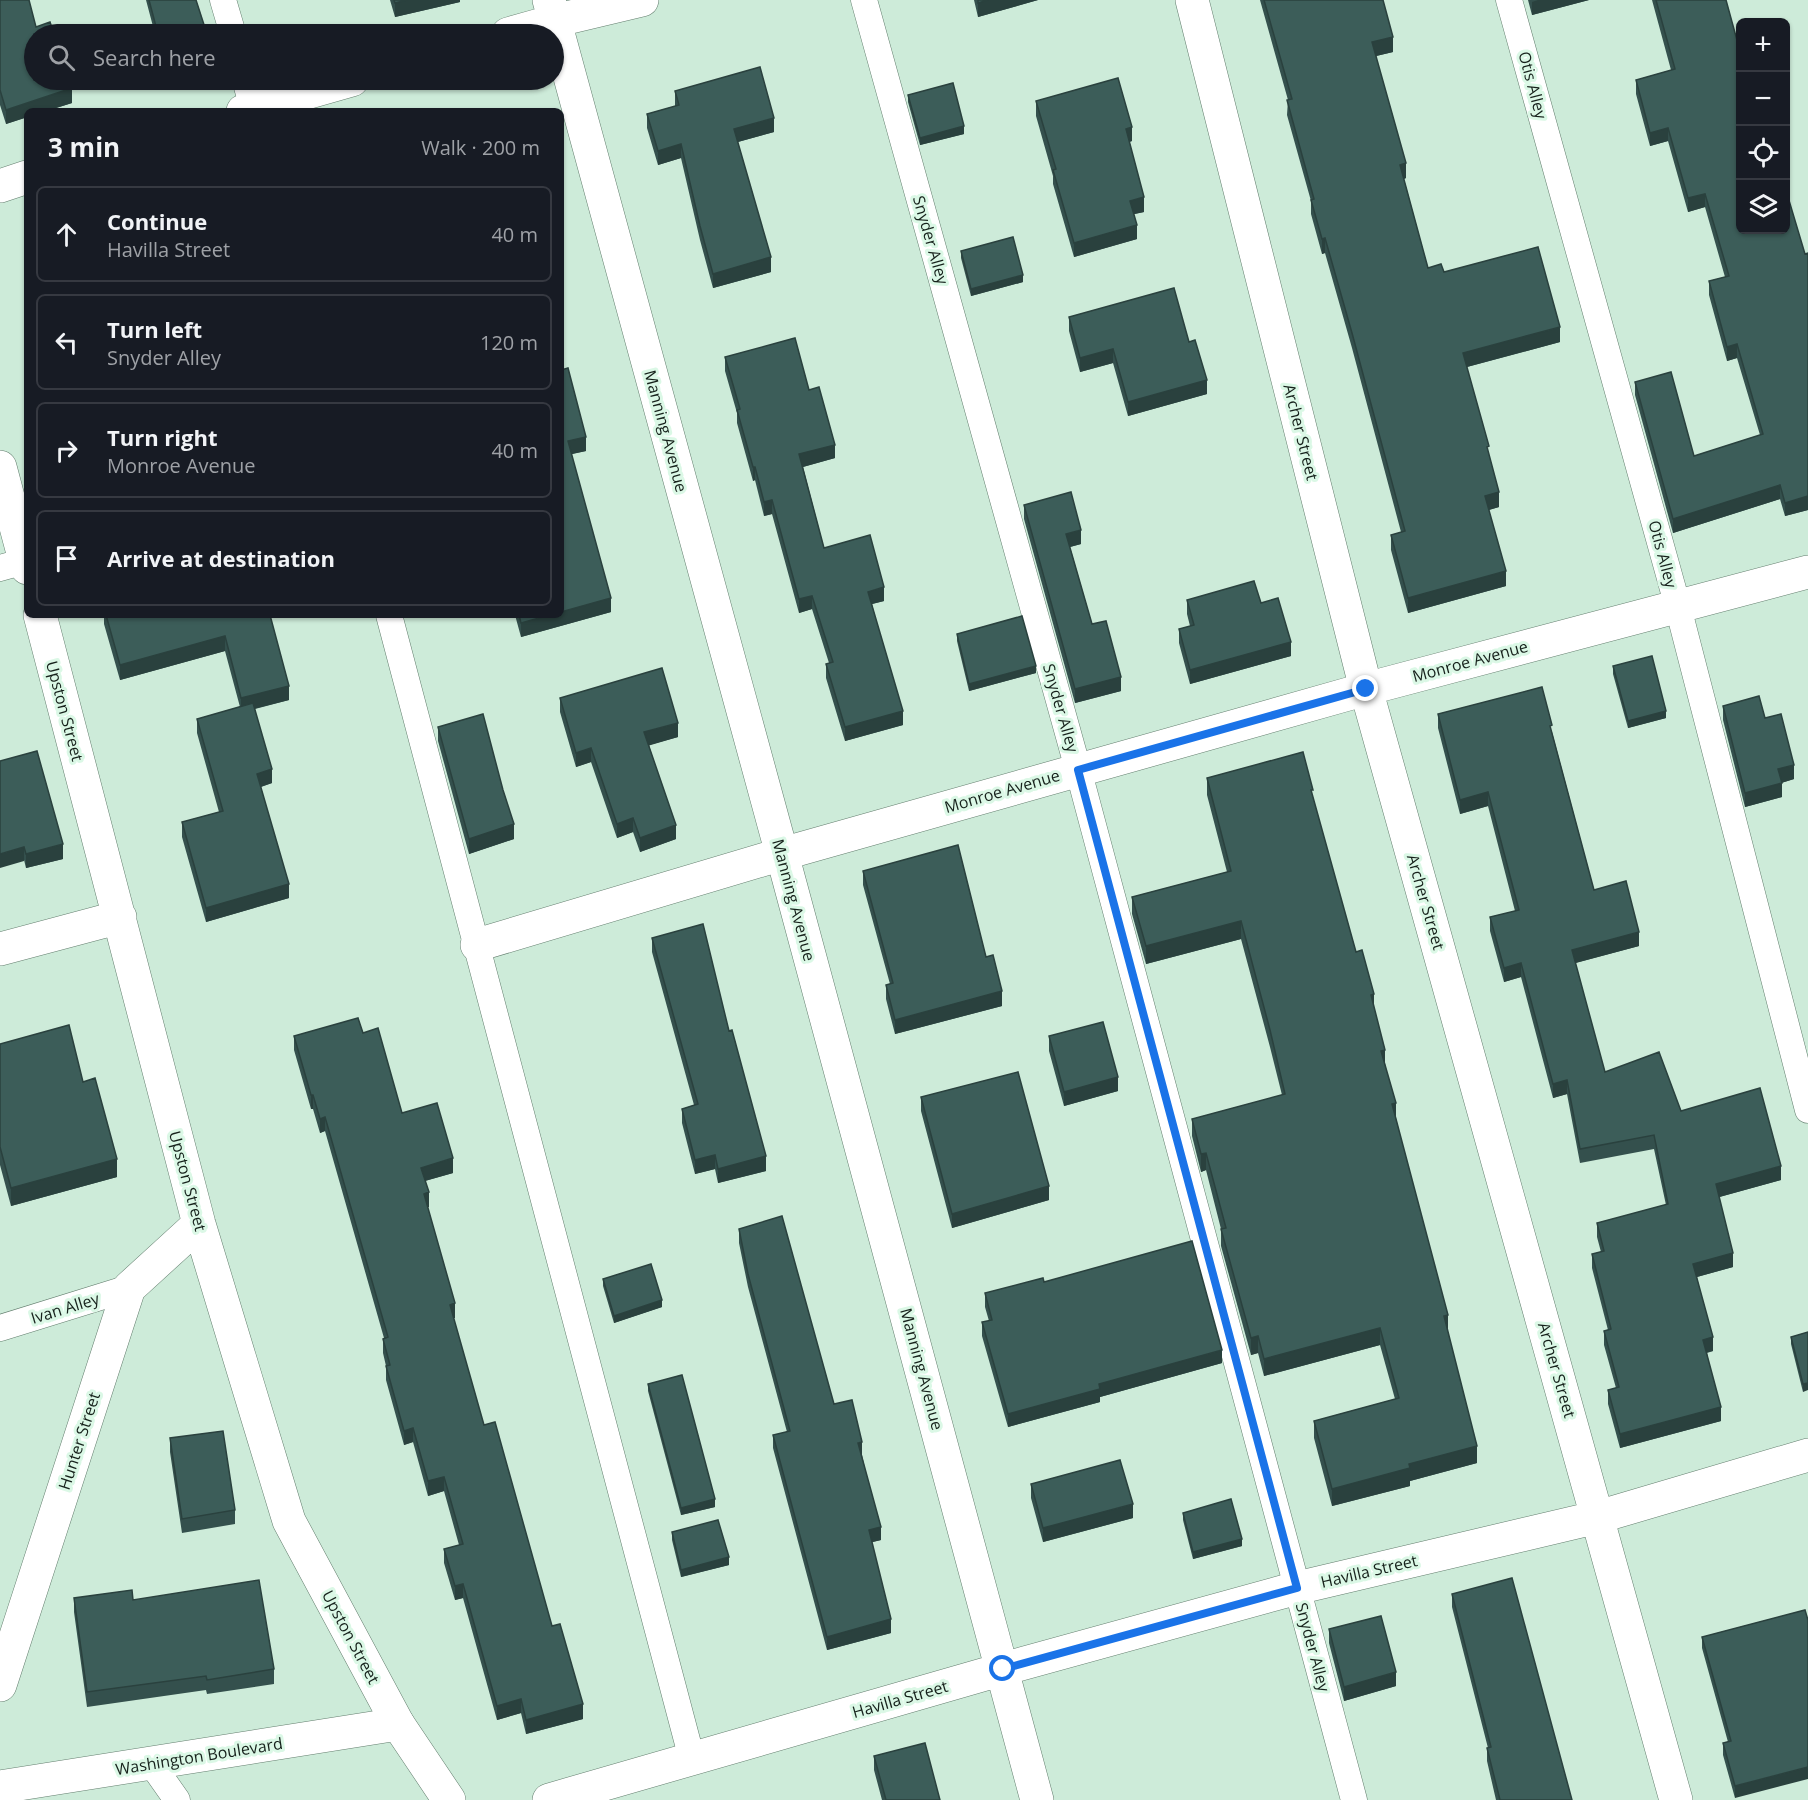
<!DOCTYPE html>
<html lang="en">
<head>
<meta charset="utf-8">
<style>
	body { margin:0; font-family:"Open Sans",sans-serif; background:#20242c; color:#f1f3f6 }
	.controls { position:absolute; right:18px; top:18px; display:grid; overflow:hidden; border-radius:9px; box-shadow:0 2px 4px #0004 }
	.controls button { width:54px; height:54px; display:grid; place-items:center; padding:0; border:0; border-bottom:2px solid #363941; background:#171b24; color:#f1f3f6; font:30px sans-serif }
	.stop { position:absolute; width:18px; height:18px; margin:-14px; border:4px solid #1a73e8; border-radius:50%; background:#fff }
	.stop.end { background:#1a73e8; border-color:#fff; box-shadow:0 2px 6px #0008 }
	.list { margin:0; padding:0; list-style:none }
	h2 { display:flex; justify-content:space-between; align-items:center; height:78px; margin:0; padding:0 24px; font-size:26px }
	h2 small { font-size:20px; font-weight:400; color:#9ea1a6 }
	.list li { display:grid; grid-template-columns:39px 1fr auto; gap:18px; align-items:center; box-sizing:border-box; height:96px; margin:0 12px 12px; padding:0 12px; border:2px solid #363941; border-radius:9px }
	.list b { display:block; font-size:22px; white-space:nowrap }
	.list p { margin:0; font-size:20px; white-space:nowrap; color:#9ea1a6 }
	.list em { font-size:20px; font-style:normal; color:#9ea1a6 }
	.icon { flex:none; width:33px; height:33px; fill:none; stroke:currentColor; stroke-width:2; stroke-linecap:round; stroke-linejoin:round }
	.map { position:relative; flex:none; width:1808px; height:1800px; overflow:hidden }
	.search { position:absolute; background:#171b24; box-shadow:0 2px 4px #0004; left:24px; top:24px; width:540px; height:66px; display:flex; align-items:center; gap:15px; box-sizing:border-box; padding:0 21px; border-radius:33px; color:#9ea1a6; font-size:22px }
	.panel { position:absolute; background:#171b24; box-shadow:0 2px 4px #0004; left:24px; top:108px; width:540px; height:510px; border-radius:9px }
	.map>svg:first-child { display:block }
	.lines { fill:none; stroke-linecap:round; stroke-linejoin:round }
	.lane-casing { stroke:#637e6e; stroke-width:27 }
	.street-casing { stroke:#637e6e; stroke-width:34 }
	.secondary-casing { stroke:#637e6e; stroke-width:34 }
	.lane { stroke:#fff; stroke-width:26 }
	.street { stroke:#fff; stroke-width:33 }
	.secondary { stroke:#fff; stroke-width:33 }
	.wall { fill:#34504d }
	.shaded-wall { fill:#2a413e }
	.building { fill:#3c5d59; stroke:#2a413e; stroke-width:1.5 }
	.route { stroke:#1a73e8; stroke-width:8 }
	.labels { text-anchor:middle; stroke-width:6; stroke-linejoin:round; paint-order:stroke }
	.street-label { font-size:16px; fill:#16211b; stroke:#dbf8e6 }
</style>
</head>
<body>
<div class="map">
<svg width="1808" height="1800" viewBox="0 0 1808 1800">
	<rect width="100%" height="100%" fill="#cdebd9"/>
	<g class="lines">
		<defs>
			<path id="lane" d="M223,0l10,34
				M864,0l214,769 276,1031
				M1509,0l169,607 130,503
				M245,80l9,31
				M0,568l25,-7
				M389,615l303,1144
				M0,1328l129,-40
				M151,1763l26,37"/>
			<path id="street" d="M549,0l233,854 255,946
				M1192,0l174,689 310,1111
				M508,34l46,-13 88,-21
				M243,111l109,-31
				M0,186l27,-9
				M0,467l27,101
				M40,615l159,609 90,297 109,203
				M477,945l305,-91 584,-165 442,-117
				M0,949l120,-32
				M0,1685l129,-397 70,-64
				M549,1800l454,-131 294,-81 301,-71 210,-62"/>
			<path id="secondary" d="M0,1787l398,-63 51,76"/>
		</defs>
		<!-- lane casing -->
		<use href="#lane" class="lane-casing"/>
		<!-- street casing -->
		<use href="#street" class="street-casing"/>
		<!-- secondary casing -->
		<use href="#secondary" class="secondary-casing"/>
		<!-- lane -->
		<use href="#lane" class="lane"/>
		<!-- street -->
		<use href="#street" class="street"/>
		<!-- secondary -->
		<use href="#secondary" class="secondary"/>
	</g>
	<!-- wall -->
	<path class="wall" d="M0,0l36,27 36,76 -66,21 -6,-19z
		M146,0h50l11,34h-52z
		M390,0h70v2l-65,15z
		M974,0h64l-60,17z
		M1260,0h123l10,52 -17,4 30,122 -2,1 24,89 16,4 116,70 -93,25 22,89 10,51 -10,3 17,76 -98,27 -17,-63v-15l10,-3 -49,-184 -27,-95 -3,1 -11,-40v-13l-24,-86 1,-15z
		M1528,0h61l-57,15z
		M1652,0h74l14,51 65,203 3,-1v257l-23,6 -5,-17 -107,34 -38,-138v-13l59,74 66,-21 -23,-77 -10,3 -18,-66v-14l16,-4 -20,-70 -17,5 -20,-71 -18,5 -14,-52v-14l35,-10z
		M166,80h39l-36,10z
		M675,91l99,41 -36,10 33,130 -58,16 -13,-48 -19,-82 -23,7 -11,-37v-14l28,-8z
		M908,95l56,39 -44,11 -12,-43z
		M1036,101l96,40 -3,1 15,70 -10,2 3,25 -63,18 -21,-73v-8l-17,-60z
		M961,251l62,31 -52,14 -10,-38z
		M1069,317l120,25 18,52 -79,22 -15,-53 -33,9 -11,-41z
		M725,357l84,33 26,68 -32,9 21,81 60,53 -12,3 31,121 -58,16 -19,-63v-14l3,-1 -17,-54 -13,4 -27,-99 -8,2 -9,-36 -2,1 -16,-58v-10l-12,-42z
		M561,370l25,81 -15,3 40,158 -90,25 -6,-22h46z
		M1024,505l57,39 -11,3 22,77 29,67 -46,12 -51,-184z
		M1187,600l74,3 30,53 -101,28 -11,-41v-14l11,-3 -3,-12z
		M104,615h166l19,85 -34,9 17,74 -11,4 28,111 -83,24 -24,-85v-15l37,-10 -22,-79v-14l43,-12 -15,-56 -105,29 -16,-56z
		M957,634l79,39 -67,18 -12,-50z
		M1613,666l53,52 -38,10 -15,-54z
		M560,698l118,39 -29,8 27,94 -36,13 -7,-20 -16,6 -26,-76 -15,5 -16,-55z
		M1723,706l42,12 29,61 -13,4 1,14 -37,10 -22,-87z
		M1438,714l114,18 42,158 45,56 -64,17 30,109 76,39 100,69 -62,17 14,70 -36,10 16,74 -6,2 14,68 -101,27 -12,-44v-14l8,-2 -12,-43v-14l4,-1 -16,-62v-14l9,-2 -4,-15v-14l69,-18 -12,-56 -74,14 -13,-69 -14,4 -32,-121 -17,5 -14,-51v-14l25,-6 -27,-105 -28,8 -22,-86z
		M438,727l76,112 -45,15 -31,-113z
		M0,761l63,98 -37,9z
		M1207,778l106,21 43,153 18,57 22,109 52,214 29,131 -67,18v5l-78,20 -18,-68v-17l81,-22 -15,-54 -116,31 -6,-23 -7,2 -30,-109v-17l-15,-59 -5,2 -9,-36v-17l90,-24 -12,-48 -29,-108 -95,25 -14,-50v-17l95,-25 -20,-77z
		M863,871l123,86 16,49 -107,28 -9,-35v-14l4,-1 -27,-99z
		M652,938l77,93 37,140 -48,12 -3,-14 -20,5 -13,-51v-14l12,-4 -42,-153z
		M363,1033l39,80 51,60 -28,8 4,26h-2l28,111h-2l31,107 68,201 31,93 -57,15 -5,-21 -24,7 -34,-122 -8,2 -11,-37v-14l15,-4 -15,-54 -16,5 -15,-54 -9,3 -18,-65v-14l-3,-13v-14l1,-1 -59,-207 -5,2 -7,-24h-2l-17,-59v-14z
		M1049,1036l69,55 -54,15 -15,-55z
		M0,1044l83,38 34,95 -106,29 -11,-41z
		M921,1097l128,103 -97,28 -31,-117z
		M739,1229l123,226 19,85 -9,2 19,91 -64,17 -54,-202v-13l14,-3 -39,-145 -9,-44z
		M603,1279l59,28 -48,16 -11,-37z
		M1044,1282l178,81 -122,34v5l-92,25 -26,-91v-14l7,-1 -4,-14v-14z
		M1808,1332l-5,60 -12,-48v-7z
		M648,1384l67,123 -34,8 -33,-124z
		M170,1438l65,72v14l-53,9 -12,-81z
		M1031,1484l102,34 -90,24 -12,-44z
		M1183,1513l59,33 -49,13 -10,-39z
		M672,1532l57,33 -48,12 -9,-37z
		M1452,1594l120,206h-76l-9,-39v-13h1l-36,-141z
		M74,1598l59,2 141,69v15l-67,10 -1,-4 -119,17 -13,-95z
		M1805,1610l-70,188 -12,-43v-12l5,-1 -26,-94v-11z
		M1329,1629l67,57 -52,15 -15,-58z
		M874,1756l66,44h-58l-8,-30z"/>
	<!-- shaded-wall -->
	<path class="shaded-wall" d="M407,0h53v2l-65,15v-14z
		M988,0h50l-60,17v-14z
		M1538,0h51l-57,15v-13z
		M1393,37v15l-21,5v-15z
		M169,80h36l-36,10z
		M72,88v15l-26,8h-19v6l-21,7v-14z
		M774,118v14l-40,11v-14z
		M964,126v8l-44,11v-7z
		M1132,127v14l-6,2v-14z
		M1668,128v13l-18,5v-13z
		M681,144v14l-23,7v-14z
		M1406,163v15l-6,2v-15z
		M1705,194v13l-17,5v-14z
		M1144,197v15l-14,3v-14z
		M1137,225v14l-63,18v-14z
		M1325,238v15l-3,1v-15z
		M771,257v15l-58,16v-14z
		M1023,275v7l-52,14v-7z
		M1560,327v15l-97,26v-15z
		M1737,344v14l-10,3v-14z
		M1113,349v14l-33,9v-14z
		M1207,380v14l-79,22v-14z
		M586,437v14l-18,4v-14z
		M835,445v13l-36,10v-14z
		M753,467h2v13l-2,1z
		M1780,485v14l-107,34v-14z
		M1499,492v15l-14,4v-15z
		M1808,496v14l-23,6v-13z
		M772,500v14l-8,2v-14z
		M1081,530v14l-15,4v-14z
		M1506,571v15l-98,27v-15z
		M884,587v14l-16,4v-13z
		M812,596v13l-13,4v-14z
		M611,598v14l-90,25v-14l29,-8h11v-3z
		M225,636v15l-105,29v-15z
		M1291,642v14l-101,28v-14z
		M1036,666v7l-67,18v-7z
		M1121,677v14l-46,12v-14z
		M289,686v14l-48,12v-14z
		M903,711v14l-58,16v-14z
		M1666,711v7l-38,10v-7z
		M678,723v14l-34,10v-15z
		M591,748v14l-15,5v-14z
		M1794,765v14l-16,5v-15z
		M272,769v14l-15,5v-14z
		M1782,783v14l-37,10v-14z
		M1488,792v14l-28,8v-14z
		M633,818v14l-16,6v-14z
		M514,824v15l-45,15v-15z
		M676,825v14l-36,13v-14z
		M63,844v15l-37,9v-14z
		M24,847v14l-24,7v-14z
		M289,884v14l-83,24v-14z
		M1241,921v18l-95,25v-18z
		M1639,932v14l-67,18v-14z
		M1521,963v14l-17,5v-14z
		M1002,991v15l-107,28v-14z
		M1374,994v17l-3,-16z
		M1385,1050v17l-4,-16z
		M1118,1077v14l-54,15v-14z
		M1567,1080v14l-14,4v-14z
		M311,1095h2v14h-2z
		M1396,1103v17l-4,-16z
		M325,1117v14l-5,2v-14z
		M1206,1153v17l-5,2v-18z
		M715,1155v14l-20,5v-14z
		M766,1156v15l-48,12v-14z
		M453,1158v15l-32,9v-14z
		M117,1159v18l-106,29v-18z
		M1781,1166v14l-65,18v-14z
		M1049,1186v14l-97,28v-14z
		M429,1192v15l-5,1v-14z
		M1733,1253v14l-40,11v-14z
		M662,1300v7l-48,16v-7z
		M455,1303v15l-5,1v-14z
		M1448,1315v17l-4,-16z
		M1380,1328v17l-116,31v-17z
		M1258,1336v17l-7,2v-17z
		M1713,1337v14l-10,2v-13z
		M1222,1350v13l-122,34v5l-92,25v-13l91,-30z
		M1808,1383v7l-5,2v-8z
		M1721,1407v14l-101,27v-14z
		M413,1428v14l-9,3v-14z
		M862,1442v13l-4,1v-13z
		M1477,1446v17l-67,18v5l-78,20v-17l77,-25z
		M444,1477v14l-16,5v-15z
		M715,1499v8l-34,8v-7z
		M1133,1504v14l-90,24v-14z
		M881,1527v13l-12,3v-13z
		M1242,1539v7l-49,13v-7z
		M729,1557v8l-48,12v-7z
		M463,1584v14l-8,2v-14z
		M891,1619v14l-64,17v-13z
		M1396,1672v14l-52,15v-14z
		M521,1699v14l-24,7v-14z
		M583,1704v15l-57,15v-14z
		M1808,1767v12l-73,19v-12z"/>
	<!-- building -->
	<path class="building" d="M0,0h29l7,27 14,-5 4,12h-20v46h35l3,8 -66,22 -6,-20z
		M149,0h47l11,34h-49z
		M394,0h13l-12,3z
		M978,0h10l-10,3z
		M1264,0h119l10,37 -21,5 34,121 -6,2 28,103 13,-4 3,8 94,-25 22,80 -97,26 26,93 -2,1 12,45 -14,4 21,75 -98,27 -17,-63 14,-4 -53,-198 -27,-95 -3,1 -11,-39 3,-1 -27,-99 5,-1z
		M1656,0h70l14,51v179h45v-43l20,67 3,-1v243l-23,7 -5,-18 -107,34 -38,-137 36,-10 23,84 69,-22 -26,-90 -10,3 -18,-66 20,-5 -24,-82 -17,4 -20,-70 -18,5 -14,-53 39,-11z
		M760,67l14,51 -40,11 37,128 -58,17 -13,-48 -19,-82 -23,7 -11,-37 32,-9 -4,-14z
		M1118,78l14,49 -6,2 18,68 -14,4 7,24 -63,18 -21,-73 3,-1 -20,-68z
		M953,83l11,43 -44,12 -12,-43z
		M1013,237l10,38 -52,14 -10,-38z
		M1174,288l15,54 6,-2 12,40 -79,22 -15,-53 -33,9 -11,-41z
		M795,338l14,52 10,-3 16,58 -36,9 25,94 46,-13 14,52 -16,5 35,119 -58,16 -19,-63 7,-2 -21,-66 -13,3 -27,-99 -8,2 -9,-35h-2l-16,-57 3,-1 -15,-52z
		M568,368l18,69 -18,4 43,157 -50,14v-242z
		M1071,492l10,38 -15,4 26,90 14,-3 15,56 -46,12 -51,-184z
		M1254,581l7,22 17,-5 13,44 -101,28 -11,-41 15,-4 -7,-25z
		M106,615h164l19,71 -48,12 -16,-62 -105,29z
		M519,615h31l-29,8z
		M1022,616l14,50 -67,18 -12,-50z
		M1652,656l14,55 -38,10 -15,-55z
		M662,668l16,55 -34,9 32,93 -36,13 -7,-20 -16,6 -26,-76 -15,5 -16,-55z
		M1542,687l10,38 -2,1 44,164 32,-9 13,51 -67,18 33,122 54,-20 22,59 79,-23 21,78 -65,18 17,69 -40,11 20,73 -10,3 18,67 -101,27 -12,-44 11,-3 -15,-56 7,-2 -19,-75 12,-3 -7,-28 71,-19 -14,-69 -74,14 -13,-69 -14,4 -32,-121 -17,5 -14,-51 29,-7 -31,-118 -28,8 -22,-86z
		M1759,696l6,22 16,-4 13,51 -16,4 4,14 -37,10 -22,-87z
		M253,703l19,66 -15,5 32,110 -83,24 -24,-86 41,-11 -26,-92z
		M483,714l20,76 11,34 -45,15 -31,-112z
		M37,751l26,93 -37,10 -2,-7 -24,7v-93z
		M1303,752l10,38h-2l45,162 6,-2 12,44 -3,1 14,55 -4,1 15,52 -4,1 56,211 -4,1 33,130 -68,18 1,4 -78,21 -18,-68 85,-23 -19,-70 -116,31 -6,-23 -7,2 -30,-109 5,-1 -20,-75 -5,1 -9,-35 93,-25 -15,-64 -29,-109 -95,25 -14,-49 99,-26 -24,-93z
		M958,845l28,112 7,-2 9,36 -107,29 -9,-35 7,-2 -30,-112z
		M703,924l26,107 3,-1 34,126 -48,13 -3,-14 -20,5 -13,-51 16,-5 -46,-166z
		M358,1018l5,15 15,-5 24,85 35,-10 16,55 -32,10 8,24 -5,2 31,109 -5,2 34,120 11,-3 57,204 8,-2 23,80 -57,16 -5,-21 -24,7 -34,-122 -8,2 -11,-37 19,-5 -19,-67 -16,4 -15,-53 -9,3 -18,-65 4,-1 -7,-26 5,-2 -63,-220 -5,2 -7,-24h-2l-17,-59z
		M1103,1022l15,55 -54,15 -15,-56z
		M69,1025l14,57 12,-4 22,81 -106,29 -11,-41v-103z
		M1018,1072l31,114 -97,28 -31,-117z
		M782,1216l52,188 18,-4 10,42 -4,1 23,84 -12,3 22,89 -64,18 -54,-202 17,-4 -42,-157 -9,-45z
		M1192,1241l30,109 -123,34 1,5 -92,25 -26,-92 10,-2 -7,-27 58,-15 1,4z
		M651,1264l11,36 -48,16 -11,-37z
		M1808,1332v51l-5,1 -12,-47z
		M682,1375l33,124 -34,9 -33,-124z
		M223,1431l12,79 -53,9 -12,-81z
		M1120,1460l13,44 -90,24 -12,-44z
		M1231,1499l11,40 -49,13 -10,-39z
		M718,1520l11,37 -48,13 -9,-38z
		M1512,1578l60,222h-72l-13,-52 4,-1 -39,-153z
		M259,1580l15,89 -67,11 -1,-4 -119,16 -13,-94 58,-8 1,10z
		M1805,1610l3,10v147l-73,19 -12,-43 8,-2 -29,-104z
		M1381,1616l15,56 -52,15 -15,-58z
		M925,1743l15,57h-54l-12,-44z"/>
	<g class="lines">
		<!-- route -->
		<path class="route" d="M1003,1669l294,-81 -219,-818 288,-81"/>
	</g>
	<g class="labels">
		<!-- street labels -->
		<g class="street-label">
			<text transform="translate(1533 85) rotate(75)" y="6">Otis Alley</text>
			<text transform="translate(931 240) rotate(74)" y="6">Snyder Alley</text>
			<text transform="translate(666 431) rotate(75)" y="6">Manning Avenue</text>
			<text transform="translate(1301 432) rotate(76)" y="6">Archer Street</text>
			<text transform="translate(1663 554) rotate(75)" y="6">Otis Alley</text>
			<text transform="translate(1470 661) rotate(-15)" y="6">Monroe Avenue</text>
			<text transform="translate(1061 708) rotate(74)" y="6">Snyder Alley</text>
			<text transform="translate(65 711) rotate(75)" y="6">Upston Street</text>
			<text transform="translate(1002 791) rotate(-16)" y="6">Monroe Avenue</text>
			<text transform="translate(794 900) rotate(75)" y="6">Manning Avenue</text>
			<text transform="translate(1426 902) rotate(74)" y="6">Archer Street</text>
			<text transform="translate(188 1181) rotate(75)" y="6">Upston Street</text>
			<text transform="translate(65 1308) rotate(-17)" y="6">Ivan Alley</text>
			<text transform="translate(922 1369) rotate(75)" y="6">Manning Avenue</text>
			<text transform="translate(1557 1370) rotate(74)" y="6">Archer Street</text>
			<text transform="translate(79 1441) rotate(-72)" y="6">Hunter Street</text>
			<text transform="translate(1369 1571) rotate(-13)" y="6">Havilla Street</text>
			<text transform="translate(351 1637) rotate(62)" y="6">Upston Street</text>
			<text transform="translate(1313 1647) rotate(75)" y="6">Snyder Alley</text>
			<text transform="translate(900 1699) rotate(-16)" y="6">Havilla Street</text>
			<text transform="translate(199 1756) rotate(-9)" y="6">Washington Boulevard</text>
		</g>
	</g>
</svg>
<div class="controls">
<button>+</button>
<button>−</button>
<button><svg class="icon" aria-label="locate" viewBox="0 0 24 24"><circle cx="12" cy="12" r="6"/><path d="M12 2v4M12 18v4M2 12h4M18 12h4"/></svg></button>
<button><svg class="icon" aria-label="layers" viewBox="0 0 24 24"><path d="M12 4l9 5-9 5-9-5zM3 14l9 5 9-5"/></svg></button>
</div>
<div class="stop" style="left:1003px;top:1669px"></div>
<div class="stop end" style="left:1366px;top:689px"></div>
<div class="search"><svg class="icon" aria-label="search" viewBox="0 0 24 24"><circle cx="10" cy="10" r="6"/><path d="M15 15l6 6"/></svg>Search here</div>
<section class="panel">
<h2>3 min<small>Walk · 200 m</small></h2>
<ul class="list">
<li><svg class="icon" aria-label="ahead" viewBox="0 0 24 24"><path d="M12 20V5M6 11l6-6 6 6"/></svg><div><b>Continue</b><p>Havilla Street</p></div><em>40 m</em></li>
<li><svg class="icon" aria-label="left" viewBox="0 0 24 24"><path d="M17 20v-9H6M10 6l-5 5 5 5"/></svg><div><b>Turn left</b><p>Snyder Alley</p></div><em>120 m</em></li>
<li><svg class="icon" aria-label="right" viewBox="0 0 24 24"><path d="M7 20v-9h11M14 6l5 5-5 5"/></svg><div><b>Turn right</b><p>Monroe Avenue</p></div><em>40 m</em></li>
<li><svg class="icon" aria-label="arrive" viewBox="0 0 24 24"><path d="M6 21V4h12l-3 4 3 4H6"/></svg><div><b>Arrive at destination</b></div></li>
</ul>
</section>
</div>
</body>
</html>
